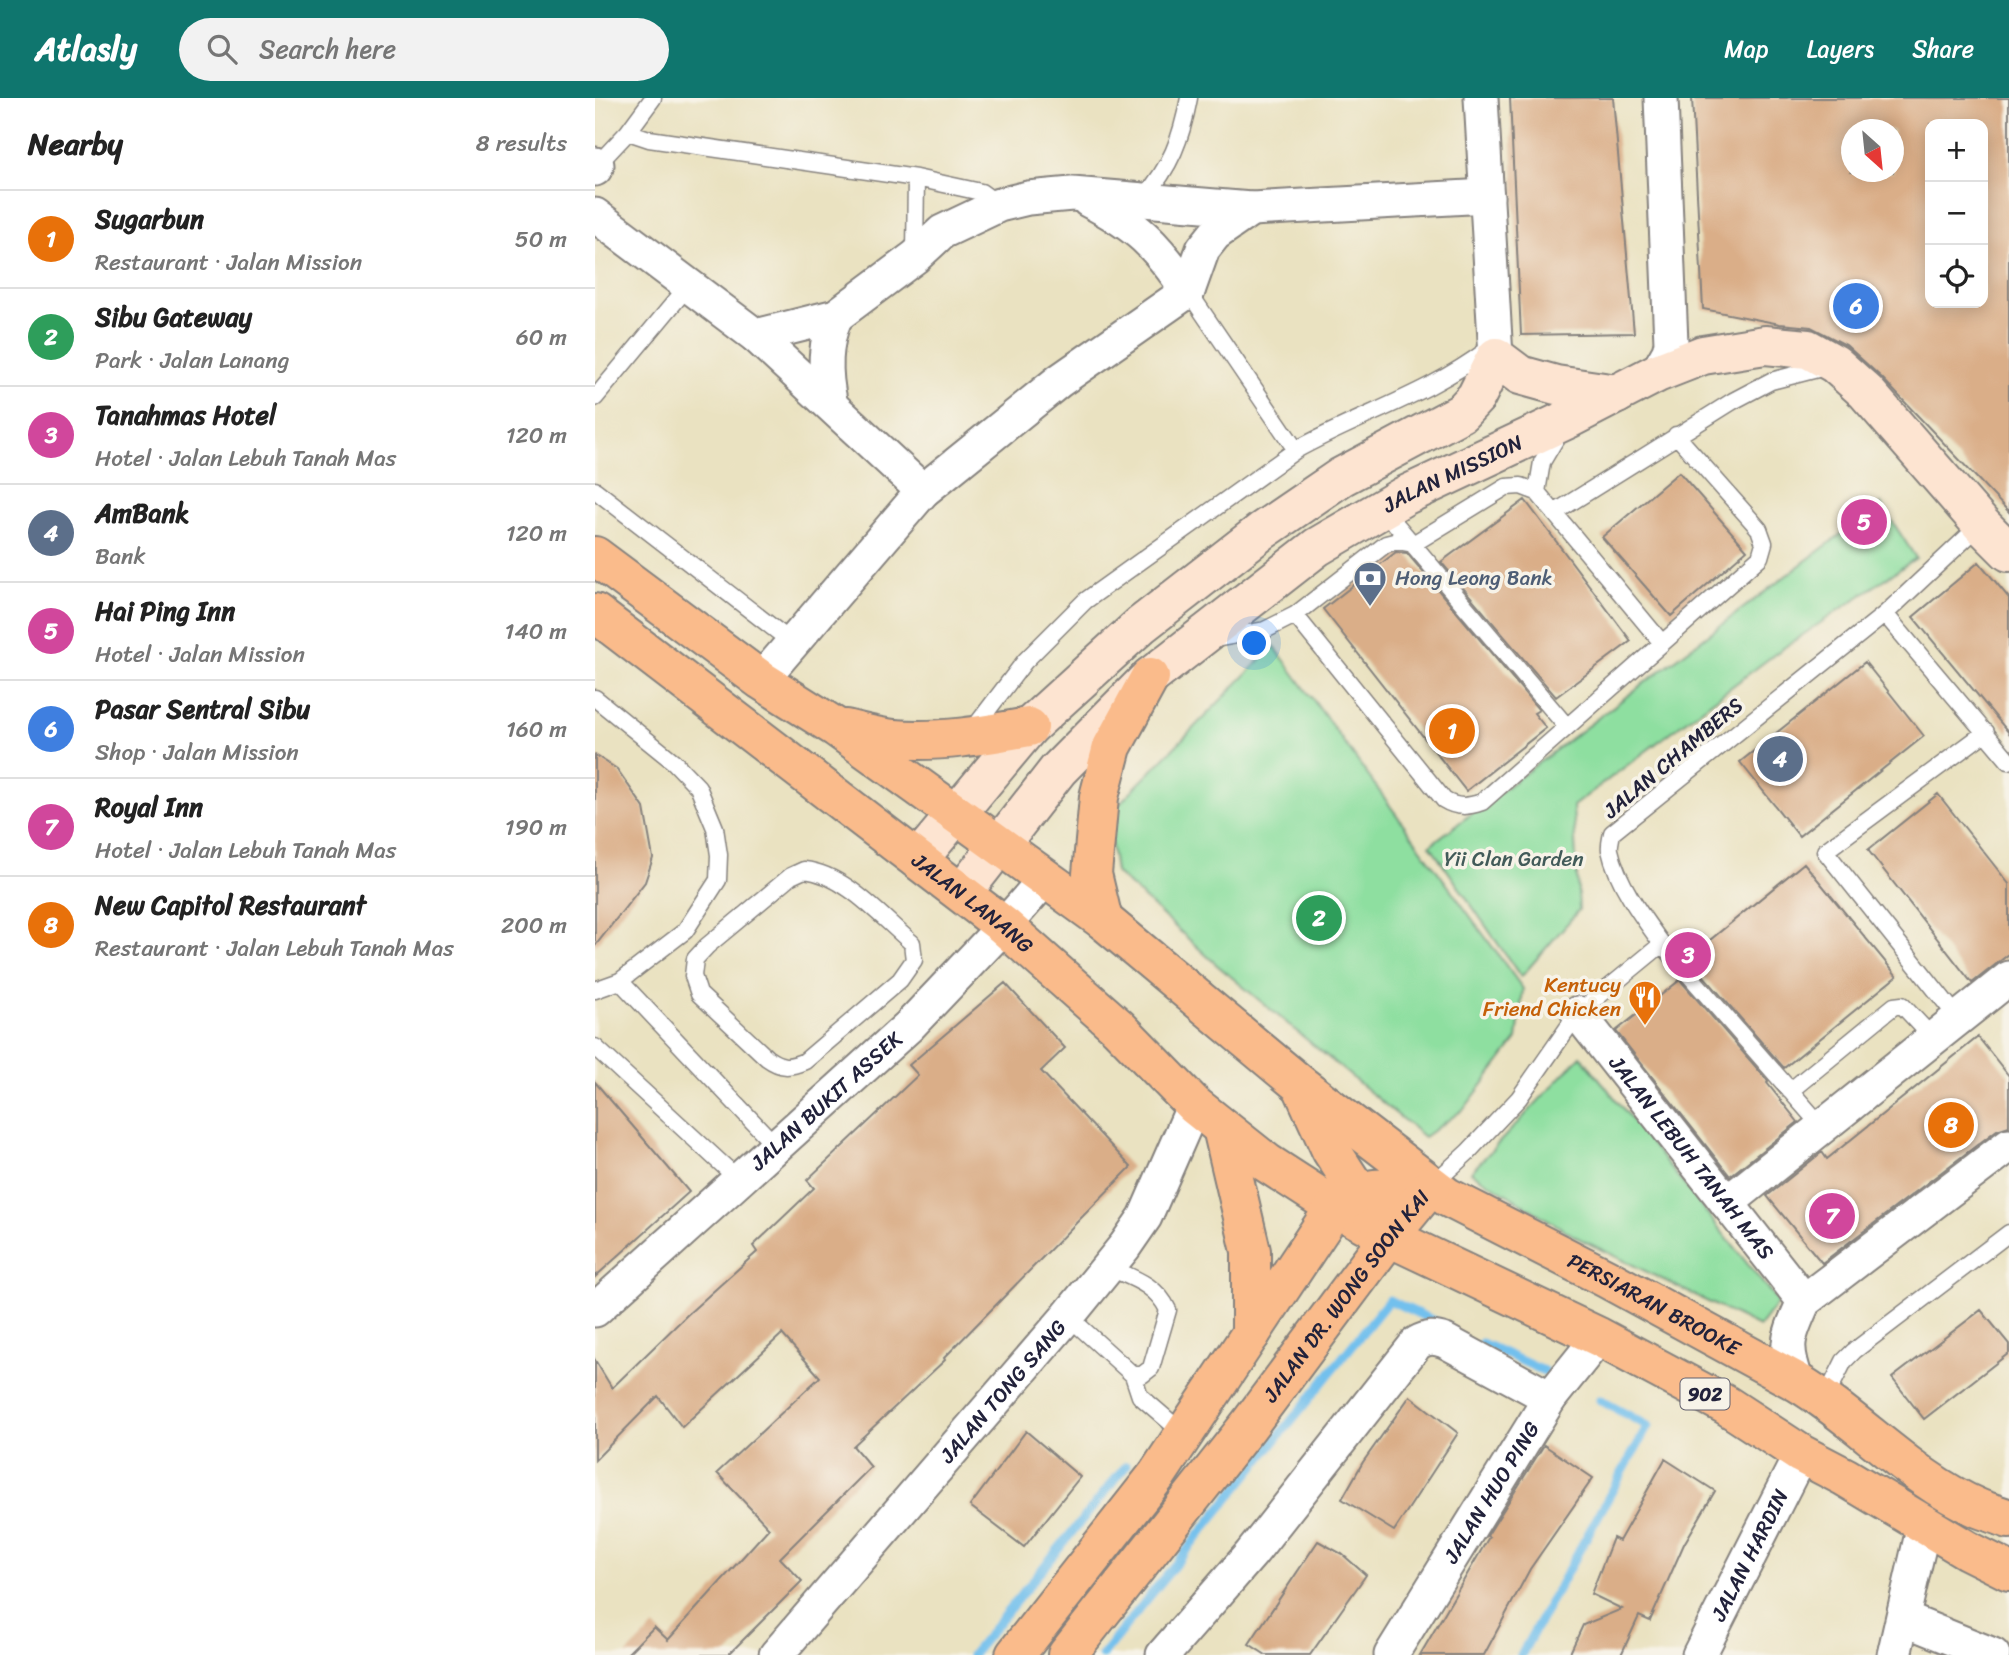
<!DOCTYPE html>
<html lang="en">
<head>
<meta charset="utf-8">
<style>
	body { margin:0; font-family:Sriracha,sans-serif; background:#f2f2f2; color:#222 }
	.controls { position:absolute; right:21px; top:21px; display:grid; overflow:hidden; border-radius:14px; box-shadow:0 4px 18px #0003 }
	.controls button { width:63px; height:63px; display:grid; place-items:center; padding:0; border:0; border-bottom:2px solid #e0e0e0; background:#fff; color:#222; font:35px sans-serif }
	.compass { position:absolute; left:1246px; top:21px; width:63px; height:63px; border-radius:50%; background:#fff; box-shadow:0 4px 18px #0003; rotate:153deg }
	.you { position:absolute; left:660px; top:546px; width:24px; height:24px; margin:-18px; border:5px solid #fff; border-radius:50%; background:#1a73e8; box-shadow:0 0 0 10px #1a73e833 }
	.badge { display:grid; place-items:center; width:46px; height:46px; border-radius:50%; background:#0f766e; color:#fff; font-size:23px; font-weight:700 }
	.pin { position:absolute; translate:-50% -50%; border:4px solid #fff; box-shadow:0 2px 7px #0006 }
	.list { margin:0; padding:0; list-style:none }
	h2 { display:flex; justify-content:space-between; align-items:center; height:91px; margin:0; padding:0 28px; font-size:30px }
	h2 small { font-size:23px; font-weight:400; color:#767676 }
	.list li { display:grid; grid-template-columns:46px 1fr auto; gap:21px; align-items:center; box-sizing:border-box; height:98px; padding:0 28px; border-top:2px solid #e0e0e0 }
	.list b { display:block; font-size:26px; white-space:nowrap }
	.list p { margin:0; font-size:23px; white-space:nowrap; color:#767676 }
	.list em { font-size:23px; font-style:normal; color:#767676 }
	.icon { flex:none; width:38px; height:38px; fill:none; stroke:currentColor; stroke-width:2; stroke-linecap:round; stroke-linejoin:round }
	.map { position:relative; flex:none; width:1414px; height:1557px; overflow:hidden }
	header { display:flex; align-items:center; gap:42px; box-sizing:border-box; height:98px; padding:0 35px; background:#0f766e; color:#fff }
	header strong { font-size:33px }
	nav { display:flex; gap:38px; margin-inline-start:auto; font-size:24px }
	.search { width:490px; height:63px; background:#f2f2f2; display:flex; align-items:center; gap:18px; box-sizing:border-box; padding:0 24px; border-radius:38px; color:#767676; font-size:26px }
	main { display:flex }
	aside { flex:1; background:#fff }
	.map>svg:first-child { display:block }
	.green { fill:#8edfa0; stroke:#58806e; stroke-width:2 }
	.lines { fill:none; stroke-linecap:round; stroke-linejoin:round }
	.stream { stroke:#72c0ed; stroke-width:9 }
	.building { fill:#daae88; fill-rule:evenodd }
	.lane-casing { stroke:#86827e; stroke-width:19 }
	.street-casing { stroke:#86827e; stroke-width:37 }
	.secondary-casing { stroke:#86827e; stroke-width:42 }
	.primary-casing { stroke:#86827e; stroke-width:42 }
	.lane { stroke:#fff; stroke-width:16 }
	.street { stroke:#fff; stroke-width:33 }
	.secondary { stroke:#fde4d1; stroke-width:38 }
	.primary { stroke:#fabb8b; stroke-width:38 }
	.labels { text-anchor:middle; stroke-width:7; stroke-linejoin:round; paint-order:stroke }
	.shield { fill:#f7f3e8; stroke:#62616f; stroke-width:2 }
	.shield-label { font-size:19px; font-weight:bold; fill:#22223b }
	.street-label { font-size:21px; fill:#22223b; stroke:#f7f3e8 }
	.service-label { font-size:21px; fill:#4e5e75; stroke:#f7f3e8; text-anchor:start }
	.park-label { font-size:21px; fill:#425b59; stroke:#f7f3e8 }
	.food-label { font-size:21px; fill:#c56008; stroke:#f7f3e8; text-anchor:end }
</style>
</head>
<body>
<header>
<strong>Atlasly</strong>
<div class="search"><svg class="icon" aria-label="search" viewBox="0 0 24 24"><circle cx="10" cy="10" r="6"/><path d="M15 15l6 6"/></svg>Search here</div>
<nav><a>Map</a><a>Layers</a><a>Share</a></nav>
</header>
<main>
<aside>
<h2>Nearby<small>8 results</small></h2>
<ul class="list">
<li><span class="badge" style="background:#e8710a">1</span><div><b>Sugarbun</b><p>Restaurant · Jalan Mission</p></div><em>50 m</em></li>
<li><span class="badge" style="background:#2e9e5b">2</span><div><b>Sibu Gateway</b><p>Park · Jalan Lanang</p></div><em>60 m</em></li>
<li><span class="badge" style="background:#d1479c">3</span><div><b>Tanahmas Hotel</b><p>Hotel · Jalan Lebuh Tanah Mas</p></div><em>120 m</em></li>
<li><span class="badge" style="background:#5c6f8a">4</span><div><b>AmBank</b><p>Bank</p></div><em>120 m</em></li>
<li><span class="badge" style="background:#d1479c">5</span><div><b>Hai Ping Inn</b><p>Hotel · Jalan Mission</p></div><em>140 m</em></li>
<li><span class="badge" style="background:#3f7fe0">6</span><div><b>Pasar Sentral Sibu</b><p>Shop · Jalan Mission</p></div><em>160 m</em></li>
<li><span class="badge" style="background:#d1479c">7</span><div><b>Royal Inn</b><p>Hotel · Jalan Lebuh Tanah Mas</p></div><em>190 m</em></li>
<li><span class="badge" style="background:#e8710a">8</span><div><b>New Capitol Restaurant</b><p>Restaurant · Jalan Lebuh Tanah Mas</p></div><em>200 m</em></li>
</ul>
</aside>
<div class="map">
<svg width="1414" height="1557" viewBox="0 0 1414 1557">
	<rect width="100%" height="100%" fill="#f7f3e8"/>
	<filter id="ink" filterUnits="userSpaceOnUse"><feTurbulence type="fractalNoise" baseFrequency=".0143" numOctaves="2"/><feDisplacementMap in="SourceGraphic" scale="14" xChannelSelector="R" yChannelSelector="G"/><feConvolveMatrix kernelMatrix="1 2 1 2 8 2 1 2 1" color-interpolation-filters="sRGB"/></filter>
	<filter id="wash" filterUnits="userSpaceOnUse"><feTurbulence type="fractalNoise" baseFrequency=".00686" numOctaves="4" result="noise"/><feDisplacementMap in="SourceGraphic" scale="28" xChannelSelector="R" yChannelSelector="G"/><feGaussianBlur stdDeviation="1.57" result="paint"/><feColorMatrix in="noise" values="0 0 0 0 0 0 0 0 0 0 0 0 0 0 0 0 0 1.4 0 .05"/><feComposite in="paint" operator="in"/></filter>
	<g filter="url(#wash)">
		<rect width="100%" height="100%" fill="#eae2c1"/>
		<!-- green -->
		<path class="green" d="M1286,406l35,54 -137,93 -206,155 6,104 -58,67 -91,-132z
			M679,548l249,343 -6,50 -53,70 -40,28 -207,-172 -102,-93 -8,-56z
			M986,958l197,246 -19,25 -183,-90 -105,-65z"/>
		<g class="lines">
			<!-- stream -->
			<path class="stream" d="M887,1245l62,28
				M377,1557l154,-189
				M507,1557l287,-355 58,27
				M926,1557l127,-229 -48,-26"/>
		</g>
		<g id="blocks">
			<!-- building -->
			<path class="building" d="M915,0h103l21,235 -113,2z
				M1097,0h317v414l-127,-134 -36,-33 -35,-18 -31,-3 -77,-15zM1335,26h53v179h-53zM1256,32h42v42h-42z
				M1084,374l68,78 -76,66 -69,-79z
				M930,402l106,141 -75,56 -115,-135z
				M801,454l11,1 132,157 -5,3 12,15 -80,63 -143,-182z
				M1384,464l30,36v135l-96,-116z
				M1270,564l59,74 -125,100 -59,-74z
				M0,657l22,14 27,39 9,50 -8,24 -50,64z
				M1343,696l71,90v70l-37,29 -104,-133z
				M1209,765l93,113 -113,92 -88,-101 16,-12 -8,-10z
				M1085,882l88,101 -1,2 31,39 -68,54 -114,-145z
				M410,885l60,65 -24,23 90,96 -187,191 1,2 -92,86 18,21 -91,91 22,23 -74,74h-102l28,-28 14,13 101,-112 -52,-55 103,-96 -38,-43 -100,93 -24,-31 -63,64v-100l17,28 75,-73 70,-63 -4,-6 61,-58 -7,-8 111,-105 -9,-10z
				M1383,939l31,39v50l-12,4 -175,133 -55,-67 55,-44 5,7z
				M0,984l94,110 -94,85z
				M1386,1212l28,34v9l-85,66 -32,-41z
				M815,1298l48,37 -64,98 -52,-32 21,-37z
				M431,1333l54,46 -56,70 -54,-41z
				M949,1347l49,33 -63,91 -46,86h-64l69,-118 -2,-1z
				M1070,1361l50,32 -31,53 -34,77 -11,-5 -18,39h-52l14,-30 39,-16 -31,-15 22,-56 6,3z
				M723,1443l24,13 24,21 -56,80h-44l-17,-11z"/>
		</g>
	</g>
	<g filter="url(#ink)">
		<use href="#blocks" fill-opacity="0" stroke="#86827e" stroke-width="2"/>
		<g class="lines">
			<defs>
				<path id="lane" d="M33,34l21,7 267,39 65,14 18,13
					M2,67l31,-33 25,-34
					M548,101c28,-33 38,-59 46,-101
					M320,154l1,-74
					M593,193l108,159
					M0,300l93,-112
					M0,392l199,154
					M942,394l5,-30 19,-32
					M788,411l184,218
					M959,415l179,-112 38,-20 58,-15
					M1290,516l124,147
					M700,517l149,185c13,8 24,7 38,2l278,-245 4,-14 -5,-14 -83,-94
					M620,541l50,-9 30,-15 91,-71 12,-3 15,3 93,-57 15,-1 16,6 125,151
					M0,600l79,64 24,25 17,41 4,27 -1,25 -33,51 -65,50 -25,9
					M376,634l54,-71 60,-60 211,-151c63,-35 133,-56 191,-100
					M209,772c41,4 77,47 108,73l2,17 -14,20 -95,81c-16,7 -24,7 -38,-3l-68,-64 -6,-18 2,-17 12,-13 84,-70z
					M1067,846l160,183
					M25,883l155,164
					M1363,920l-133,-167 161,-119
					M0,949l143,132
					M1195,993l104,-85 8,-1 31,33
					M837,1087l36,-33 51,-54 59,-85 84,-69c-19,-26 -45,-61 -52,-94 -1,-5 1,-11 2,-17l273,-219 96,-90
					M513,1169c24,11 48,17 60,43l-17,58 -9,7h-9
					M473,1218l65,59 7,21 44,38
					M1230,1301l19,-38 10,-10 155,-118"/>
				<g id="street">
					<path d="M886,0l15,259"/>
					<path d="M0,66l2,1 -2,4"/>
					<path d="M493,102c50,26 68,44 100,91"/>
					<path d="M0,117l161,121 167,155"/>
					<path d="M161,238l80,-20 79,-59 27,-25 57,-27 29,-7 44,-4 179,15 236,-13"/>
					<path d="M1062,275l12,-21 2,-9 -10,-245"/>
					<path d="M236,307c-7,-30 -8,-60 5,-89"/>
					<path d="M166,582l162,-189 136,-110 129,-90 15,-42 12,-15 36,-25"/>
					<path id="s1" d="M983,915l226,288"/>
					<path d="M1132,1105l282,-225"/>
					<path id="s2" d="M0,1212l314,-284 95,-100 41,-47"/>
					<path d="M1202,1284c-14,-39 -9,-44 7,-81l205,-156"/>
					<path d="M1309,1521l89,36"/>
					<path id="s3" d="M181,1557l292,-339 57,-70 20,-29 49,-112"/>
					<path d="M568,1557l88,-101 166,-211c11,-6 17,-6 28,-2l105,57"/>
					<path id="s4" d="M796,1557l159,-257 49,-61"/>
					<path id="s5" d="M1104,1557l102,-201"/>
					<path d="M1299,1557l30,-130"/>
				</g>
				<g id="secondary">
					<path d="M323,762l111,-133 112,-102 121,-94 79,-54 120,-64 15,-16 20,-40 24,18 36,10 61,9"/>
					<path id="s6" d="M367,795l96,-123 92,-93 167,-130 87,-51 164,-77 89,-46 46,-18 62,-10 43,4 27,15 31,28 115,132 28,28"/>
				</g>
				<g id="primary">
					<path id="s7" d="M0,458l166,124 76,48 266,192 199,166 145,111 159,81 191,104c62,37 115,98 181,126 10,4 21,7 31,11"/>
					<path id="s8" d="M0,515l409,313 114,101 76,78 73,58 68,44 54,30 210,100 127,68 75,49 44,23 122,73 42,21"/>
					<path d="M251,631c15,4 32,8 48,10 45,4 91,-4 135,-12"/>
					<path d="M508,822l-11,-46 7,-77 13,-50 38,-70"/>
					<path d="M709,993l27,59 40,62"/>
					<path d="M627,1030l29,123v83"/>
					<path d="M420,1557l142,-180 178,-268 22,-14 17,-4 57,-3"/>
					<path id="s9" d="M472,1557l181,-229 141,-189 42,-51"/>
				</g>
			</defs>
			<!-- lane casing -->
			<use href="#lane" class="lane-casing"/>
			<!-- street casing -->
			<use href="#street" class="street-casing"/>
			<!-- secondary casing -->
			<use href="#secondary" class="secondary-casing"/>
			<!-- primary casing -->
			<use href="#primary" class="primary-casing"/>
			<!-- lane -->
			<use href="#lane" class="lane"/>
			<!-- street -->
			<use href="#street" class="street"/>
			<!-- secondary -->
			<use href="#secondary" class="secondary"/>
			<!-- primary -->
			<use href="#primary" class="primary"/>
		</g>
	</g>
	<!-- icons -->
	<defs>
		<symbol id="bank-pin" viewBox="-11 -11 22 30"><path d="M0 17L-7.5 6A9.5 9.5 0 1 1 7.5 6Z" fill="#5c6f8a" stroke="#f7f3e8"/><path d="M-6-4H6V4H-6ZM0-2.3a2.3 2.3 0 1 0 0 4.6a2.3 2.3 0 1 0 0-4.6Z" fill="#fff"/></symbol>
		<symbol id="restaurant-pin" viewBox="-11 -11 22 30"><path d="M0 17L-7.5 6A9.5 9.5 0 1 1 7.5 6Z" fill="#e8710a" stroke="#f7f3e8"/><path d="M-5-6h1v4h1v-4h1v4h1v-4h1v5L-1.5 .5V6h-2V.5L-5-1ZM5-6V6H3V1.5H1.5Q1.5-4 5-6Z" fill="#fff"/></symbol>
	</defs>
	<g fill-rule="evenodd">
		<use href="#bank-pin" x="756" y="461" width="38" height="52"/>
		<use href="#restaurant-pin" x="1031" y="880" width="38" height="52"/>
	</g>
	<g class="labels">
		<!-- shield labels -->
		<rect class="shield" x="1085.5" y="1280.5" width="49" height="31" rx="5"/>
		<g class="shield-label">
			<text x="1110" y="1303">902</text>
		</g>
		<!-- street labels -->
		<g class="street-label">
			<text dy="7" stroke="none"><textPath href="#s6" startOffset="653">JALAN MISSION</textPath></text>
			<text transform="translate(1078 660) rotate(-40)" y="7">JALAN CHAMBERS</text>
			<text dy="7" stroke="none"><textPath href="#s8" startOffset="476">JALAN LANANG</textPath></text>
			<text dy="7" stroke="none"><textPath href="#s2" startOffset="312">JALAN BUKIT ASSEK</textPath></text>
			<text dy="7" stroke="none"><textPath href="#s1" startOffset="184">JALAN LEBUH TANAH MAS</textPath></text>
			<text dy="7" stroke="none"><textPath href="#s9" startOffset="455">JALAN DR. WONG SOON KAI</textPath></text>
			<text dy="7" stroke="none"><textPath href="#s7" startOffset="1300">PERSIARAN BROOKE</textPath></text>
			<text dy="7" stroke="none"><textPath href="#s3" startOffset="348">JALAN TONG SANG</textPath></text>
			<text dy="7" stroke="none"><textPath href="#s4" startOffset="191">JALAN HUO PING</textPath></text>
			<text dy="7" stroke="none"><textPath href="#s5" startOffset="112">JALAN HARDIN</textPath></text>
		</g>
		<!-- service labels -->
		<g class="service-label">
			<text x="800" y="487">Hong Leong Bank</text>
		</g>
		<!-- park labels -->
		<g class="park-label">
			<text x="919" y="768">Yii Clan Garden</text>
		</g>
		<!-- food labels -->
		<g class="food-label">
			<text x="1026" y="894">Kentucy<tspan x="1026" dy="24">Friend Chicken</tspan></text>
		</g>
	</g>
</svg>
<div class="controls">
<button>+</button>
<button>−</button>
<button><svg class="icon" aria-label="locate" viewBox="0 0 24 24"><circle cx="12" cy="12" r="6"/><path d="M12 2v4M12 18v4M2 12h4M18 12h4"/></svg></button>
</div>
<svg class="compass" viewBox="-18 -18 36 36"><path d="M0-13l5 13h-10z" fill="#e53935"/><path d="M0 13l5-13h-10z" fill="#767676"/></svg>
<div class="you"></div>
<div class="pin badge" style="left:857px;top:633px;background:#e8710a">1</div>
<div class="pin badge" style="left:724px;top:820px;background:#2e9e5b">2</div>
<div class="pin badge" style="left:1093px;top:857px;background:#d1479c">3</div>
<div class="pin badge" style="left:1185px;top:661px;background:#5c6f8a">4</div>
<div class="pin badge" style="left:1269px;top:424px;background:#d1479c">5</div>
<div class="pin badge" style="left:1261px;top:208px;background:#3f7fe0">6</div>
<div class="pin badge" style="left:1237px;top:1118px;background:#d1479c">7</div>
<div class="pin badge" style="left:1356px;top:1027px;background:#e8710a">8</div>
</div>
</main>
</body>
</html>
